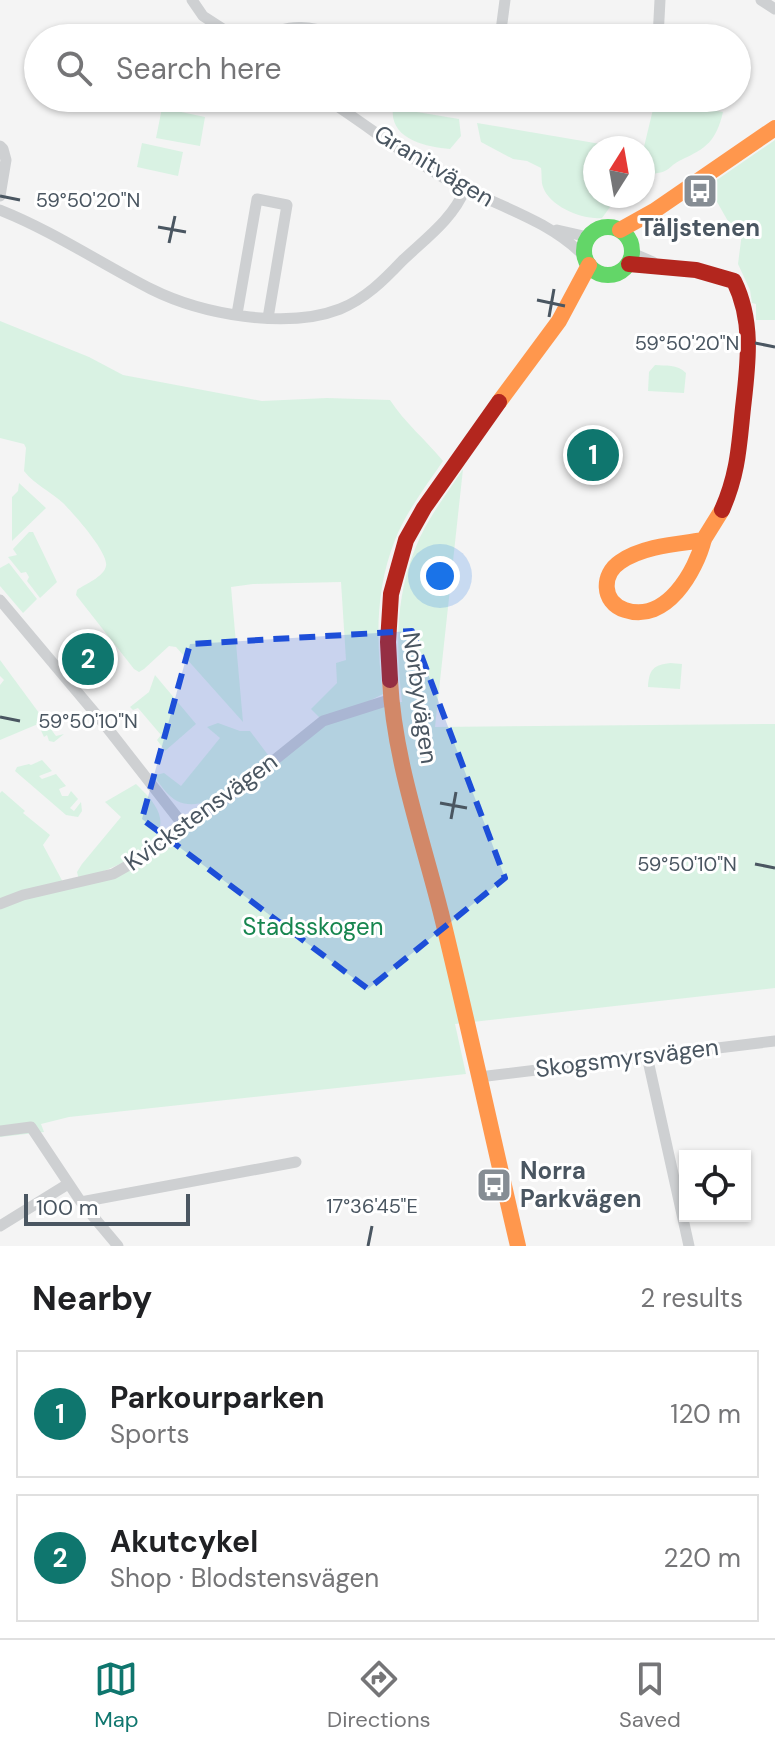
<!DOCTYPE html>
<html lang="en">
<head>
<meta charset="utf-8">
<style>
	body { margin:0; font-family:"DM Sans",sans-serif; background:#f2f2f2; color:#202124 }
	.controls { position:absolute; right:24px; bottom:24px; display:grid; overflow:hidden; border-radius:0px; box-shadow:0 2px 6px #0004 }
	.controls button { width:72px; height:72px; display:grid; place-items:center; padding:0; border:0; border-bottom:2px solid #e0e0e0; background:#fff; color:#202124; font:40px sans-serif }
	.compass { position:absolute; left:583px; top:136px; width:72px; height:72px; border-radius:50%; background:#fff; box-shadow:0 2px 6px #0004; rotate:11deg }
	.scale { position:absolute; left:24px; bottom:20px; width:166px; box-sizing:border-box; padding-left:8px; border:4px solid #4a5661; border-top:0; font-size:22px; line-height:28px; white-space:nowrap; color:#4a5661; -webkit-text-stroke:6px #fff; paint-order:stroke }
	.you { position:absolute; left:440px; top:576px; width:28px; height:28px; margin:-20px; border:6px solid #fff; border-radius:50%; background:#1a73e8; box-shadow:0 0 0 12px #1a73e833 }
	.badge { display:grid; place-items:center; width:52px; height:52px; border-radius:50%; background:#0f766e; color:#fff; font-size:26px; font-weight:700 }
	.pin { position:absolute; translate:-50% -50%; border:4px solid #fff; box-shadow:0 2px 8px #0006 }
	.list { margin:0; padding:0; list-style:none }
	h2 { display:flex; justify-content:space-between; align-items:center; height:104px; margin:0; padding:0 32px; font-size:34px }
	h2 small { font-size:26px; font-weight:400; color:#757577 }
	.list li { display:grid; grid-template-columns:52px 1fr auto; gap:24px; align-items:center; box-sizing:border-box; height:128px; margin:0 16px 16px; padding:0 16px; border:2px solid #e0e0e0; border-radius:0px }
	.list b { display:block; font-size:30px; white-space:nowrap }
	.list p { margin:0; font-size:26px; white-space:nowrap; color:#757577 }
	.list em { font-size:26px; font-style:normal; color:#757577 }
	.icon { flex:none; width:44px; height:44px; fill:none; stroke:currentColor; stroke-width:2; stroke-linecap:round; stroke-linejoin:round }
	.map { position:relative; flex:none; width:775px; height:1246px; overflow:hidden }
	.search { position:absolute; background:#fff; box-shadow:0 2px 6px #0004; left:24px; right:24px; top:24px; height:88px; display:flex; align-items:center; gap:20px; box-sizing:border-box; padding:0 28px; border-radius:44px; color:#757577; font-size:30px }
	.sheet { height:392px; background:#fff }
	nav { display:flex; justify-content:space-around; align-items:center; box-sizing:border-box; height:112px; border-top:2px solid #e0e0e0; background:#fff; font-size:22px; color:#757577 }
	nav a { display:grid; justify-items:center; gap:4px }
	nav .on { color:#0f766e }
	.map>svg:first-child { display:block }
	.green { fill:#d9f2e3 }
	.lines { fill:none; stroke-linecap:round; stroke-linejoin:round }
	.street { stroke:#ced0d2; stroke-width:11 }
	.fast { stroke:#63d668; stroke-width:16 }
	.slow { stroke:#ff974d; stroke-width:16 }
	.jam { stroke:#b3261e; stroke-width:16 }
	.marked { fill:#1d4ed8; fill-opacity:0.2; stroke:#1d4ed8; stroke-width:6; stroke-dasharray:16 10; stroke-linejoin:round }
	.ticks { fill:none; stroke:#4a5661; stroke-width:3 }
	.labels { text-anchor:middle; stroke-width:6; stroke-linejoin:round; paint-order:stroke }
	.street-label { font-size:24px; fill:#4a5661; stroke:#fff }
	.poi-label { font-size:24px; font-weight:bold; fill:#4a5661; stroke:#fff }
	.park-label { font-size:24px; fill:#17864f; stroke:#fff }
	.ticks-label { font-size:20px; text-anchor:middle; fill:#4a5661; stroke:#fff; stroke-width:6; stroke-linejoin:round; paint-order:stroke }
</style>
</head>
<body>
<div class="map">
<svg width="775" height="1246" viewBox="0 0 775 1246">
	<rect width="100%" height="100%" fill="#f4f4f4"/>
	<!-- green -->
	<path class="green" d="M655,101l68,11c-7,29 -16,36 -42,48 -14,7 -10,12 -29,14l-9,12v-35z
		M162,108l43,9 -5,29 -44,-8z
		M393,108l66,11 2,17 -11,13c-24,-2 -61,-10 -57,-41z
		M477,123l147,25h-29v48h28l-7,3 -14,19c-19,2 -52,-11 -59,-31 -2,-5 -1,-13 -2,-19l-14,-7 -14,-2 -32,-17z
		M775,140v180h-19v-16l-4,-1 -2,-13 -12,-26 5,-39 -14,-2 -21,-37z
		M142,143l41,9 -5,24 -41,-9z
		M0,321l89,36 34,18 139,26 65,-3 63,2c15,23 35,39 53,61 -17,25 -37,51 -48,79 -20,50 -19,102 -12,154l-38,19 34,-10 23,-1c-6,-52 -7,-104 13,-153 11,-29 31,-54 48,-80l-28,258 340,-3v264l-320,36 11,50 -397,43 -28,7 3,8 -44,5v-344l2,-2 23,20 -2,2 27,22 -7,10 22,41 72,-25 186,-140 -12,-12 26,-26 -1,-20 10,-3 -5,-78 -88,2 -22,3 12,135 -67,-75 -7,-1 -25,23 -5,3 -5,-3 -58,-74 1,-5c8,-6 27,-13 29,-24 3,-13 -33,-53 -43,-63 -13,-12 -28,-18 -39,-32l2,-23 -2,-4 -24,-6z
		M655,365c11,1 22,-1 31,8l-2,20 -36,-2 1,-19z
		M19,483l27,25 -34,33v-44l6,-6z
		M29,532h4l24,50 -17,16 -13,-17 2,-4 -3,-5 -5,1 -13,-16 9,-2 -4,-6z
		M9,563l28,36 -14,14 -23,-27v-18z
		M0,660l56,76 8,-2 -10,8 -5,-1 -2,-6 -3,2 -6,-13 -38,16v-55l4,-5 -4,-4z
		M670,663l12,1 -2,25 -32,-2c1,-17 5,-22 22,-24z
		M155,675l41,49 -31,27 -8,-11 4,-5 -23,-27 -5,2 -3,-3 19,-15z
		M218,723l22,8h10l18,24c-22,19 -59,61 -91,46 -9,-5 -15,-14 -21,-22v-4l8,-2 17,13 39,-48 -13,-11z
		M42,760l10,11 -13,5 3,3 14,-5 10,12 -7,3 3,7h6l3,-5 7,8 -8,9 4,3 7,-9 1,9 -4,6 -12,-2 -51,-44 2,-4 12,-3 2,1z
		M136,784c8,8 19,18 23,30 12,36 -56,58 -80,66l-2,-8 5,-8 39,-47 -16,-15z"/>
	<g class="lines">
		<!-- street -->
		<path class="street" d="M192,0l11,16 34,22
			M761,0l14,9
			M269,38c21,-21 60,-5 85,0
			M500,38l5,-38
			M658,38l2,-38
			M325,98c40,26 78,56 119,80 46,26 104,40 141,79
			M0,146l3,3 3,11 -6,36
			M0,210c53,21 100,53 151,79 50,25 135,41 189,20 25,-10 44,-29 62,-48 23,-22 51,-42 63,-72
			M557,230l31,7
			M632,253l21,9
			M237,314l20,-115 30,6 -19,113
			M0,600l105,125 79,101
			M0,904l23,-9 90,-21 23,-13 95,-66 92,-74 69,-22
			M647,1056l42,190
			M479,1077l296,-36
			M0,1131l31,-4 50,75 37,44
			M81,1202l215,-40
			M0,1226l68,-42"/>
		<!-- fast -->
		<path class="fast" d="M584 251a24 24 0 1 1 48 0a24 24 0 1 1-48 0Z"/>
		<!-- slow -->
		<path class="slow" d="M620,230l34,-19 121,-83
			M499,402l60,-81 30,-56
			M704,540c-27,4 -61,6 -84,22 -18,12 -19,40 5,48 41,14 71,-39 79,-71l18,-29
			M390,680c4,79 32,157 51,233 27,110 51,222 77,333"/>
		<!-- jam -->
		<path class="jam" d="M629,264l67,6 38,11c20,41 14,83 9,127 -4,38 -5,66 -21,102
			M390,680l-2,-38 3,-48 15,-54 18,-32 75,-106"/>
	</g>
	<!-- marked area -->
	<path class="marked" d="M412,631l93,247 -137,111 -226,-170 48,-175z"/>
	<!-- ticks -->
	<path class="ticks" d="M0,196l20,4M158,227l28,5M169,243l6,-27M537,300l28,6M549,317l5,-28M755,343l20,4M0,717l20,4M440,803l27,5M451,819l5,-27M755,864l20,4M368,1246l4,-20"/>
	<!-- icons -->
	<defs>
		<symbol id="bus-square" viewBox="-11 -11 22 22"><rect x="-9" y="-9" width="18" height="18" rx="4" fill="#868d94" stroke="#fff"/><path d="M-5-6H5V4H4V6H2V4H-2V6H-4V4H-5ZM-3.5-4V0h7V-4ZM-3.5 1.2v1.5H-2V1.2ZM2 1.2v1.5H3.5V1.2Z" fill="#fff"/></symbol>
	</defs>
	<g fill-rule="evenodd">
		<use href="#bus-square" x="680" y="171" width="40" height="40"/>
		<use href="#bus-square" x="474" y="1165" width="40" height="40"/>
	</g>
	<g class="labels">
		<!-- street labels -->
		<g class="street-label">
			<text transform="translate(434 166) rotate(31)" y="8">Granitvägen</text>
			<text transform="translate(420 698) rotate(82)" y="8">Norbyvägen</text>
			<text transform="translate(201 812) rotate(-36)" y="8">Kvickstensvägen</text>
			<text transform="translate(627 1058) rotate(-7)" y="8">Skogsmyrsvägen</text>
		</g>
		<!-- poi labels -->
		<g class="poi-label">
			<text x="700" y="236">Täljstenen</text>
			<text x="520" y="1179" text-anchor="start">Norra<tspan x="520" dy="28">Parkvägen</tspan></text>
		</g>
		<!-- park labels -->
		<g class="park-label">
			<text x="313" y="935">Stadsskogen</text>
		</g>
	</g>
	<g class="ticks-label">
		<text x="88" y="207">59°50'20"N</text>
		<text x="687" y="350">59°50'20"N</text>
		<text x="88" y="728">59°50'10"N</text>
		<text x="687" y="871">59°50'10"N</text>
		<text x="372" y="1213">17°36'45"E</text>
	</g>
</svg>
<div class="controls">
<button><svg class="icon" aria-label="locate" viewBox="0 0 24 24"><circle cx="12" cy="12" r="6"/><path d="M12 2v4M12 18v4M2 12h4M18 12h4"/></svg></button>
</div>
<svg class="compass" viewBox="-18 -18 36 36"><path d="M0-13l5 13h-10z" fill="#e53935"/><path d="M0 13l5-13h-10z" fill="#757577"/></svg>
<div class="scale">100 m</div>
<div class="you"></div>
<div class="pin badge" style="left:593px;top:455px">1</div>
<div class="pin badge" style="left:88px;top:659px">2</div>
<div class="search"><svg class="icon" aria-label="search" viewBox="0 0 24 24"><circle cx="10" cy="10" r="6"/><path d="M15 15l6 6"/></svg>Search here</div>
</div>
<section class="sheet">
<h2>Nearby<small>2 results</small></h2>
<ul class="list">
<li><span class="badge">1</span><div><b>Parkourparken</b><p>Sports</p></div><em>120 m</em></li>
<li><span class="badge">2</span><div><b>Akutcykel</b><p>Shop · Blodstensvägen</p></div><em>220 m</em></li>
</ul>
</section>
<nav>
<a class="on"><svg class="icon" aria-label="map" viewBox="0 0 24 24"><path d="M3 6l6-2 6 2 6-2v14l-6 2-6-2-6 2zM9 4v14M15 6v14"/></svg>Map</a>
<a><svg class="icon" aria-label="directions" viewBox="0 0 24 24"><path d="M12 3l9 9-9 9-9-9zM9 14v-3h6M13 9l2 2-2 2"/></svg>Directions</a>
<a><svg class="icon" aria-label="saved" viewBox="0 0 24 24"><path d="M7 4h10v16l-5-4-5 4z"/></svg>Saved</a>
</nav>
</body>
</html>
